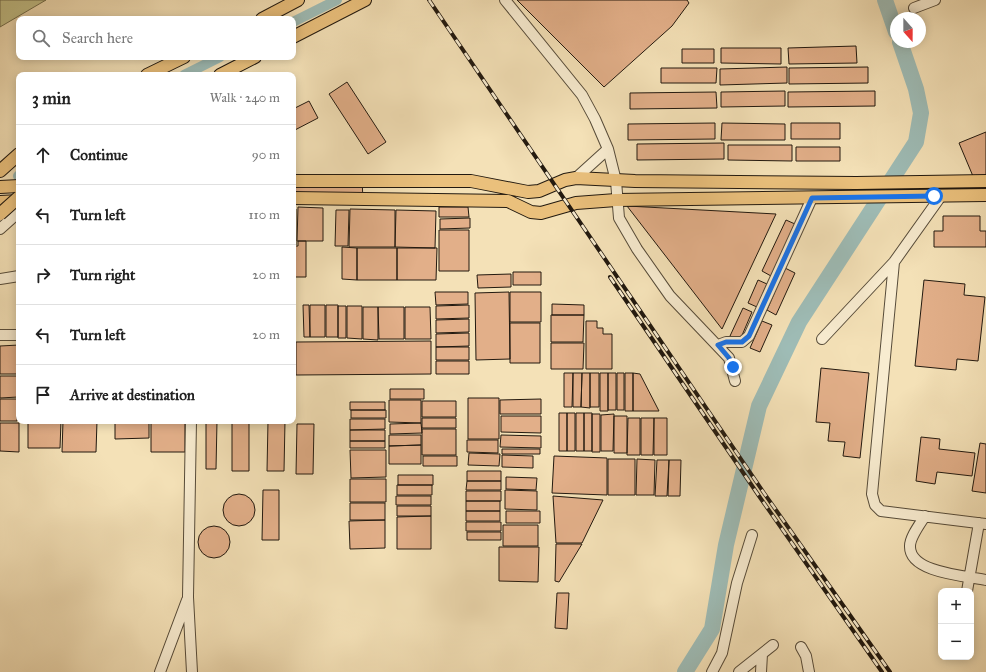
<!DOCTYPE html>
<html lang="en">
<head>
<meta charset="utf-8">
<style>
	body { margin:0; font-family:"IM FELL Great Primer",serif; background:#f6f6f6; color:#222 }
	.controls { position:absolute; right:12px; bottom:12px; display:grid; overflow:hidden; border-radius:8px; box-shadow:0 2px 10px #0003 }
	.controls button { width:36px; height:36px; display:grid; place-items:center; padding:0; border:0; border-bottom:1px solid #e0e0e0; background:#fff; color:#222; font:20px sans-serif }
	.compass { position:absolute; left:890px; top:12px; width:36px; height:36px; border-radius:50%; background:#fff; box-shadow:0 2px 10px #0003; rotate:159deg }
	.stop { position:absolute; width:12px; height:12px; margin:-9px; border:3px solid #1a73e8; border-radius:50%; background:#fff }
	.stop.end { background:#1a73e8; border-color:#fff; box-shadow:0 1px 4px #0008 }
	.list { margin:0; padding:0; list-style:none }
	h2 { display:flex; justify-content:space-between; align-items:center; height:52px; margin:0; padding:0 16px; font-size:17px }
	h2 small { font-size:13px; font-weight:400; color:#767676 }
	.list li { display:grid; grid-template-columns:26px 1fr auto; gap:12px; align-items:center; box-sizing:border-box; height:60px; padding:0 16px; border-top:1px solid #e0e0e0 }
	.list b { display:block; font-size:15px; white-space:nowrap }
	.list em { font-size:13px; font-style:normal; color:#767676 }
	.icon { flex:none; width:22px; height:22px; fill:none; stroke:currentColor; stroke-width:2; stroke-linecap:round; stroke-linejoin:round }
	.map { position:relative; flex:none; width:986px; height:672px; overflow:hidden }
	.search { position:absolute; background:#fff; box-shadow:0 2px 10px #0003; left:16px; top:16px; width:280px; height:44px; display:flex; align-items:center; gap:10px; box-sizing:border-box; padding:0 14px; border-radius:8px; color:#767676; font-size:15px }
	.panel { position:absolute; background:#fff; box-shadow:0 2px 10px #0003; left:16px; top:72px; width:280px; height:352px; border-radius:8px }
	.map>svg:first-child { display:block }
	.green { fill:#c3c189; stroke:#726d4c }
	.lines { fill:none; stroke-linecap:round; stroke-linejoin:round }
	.canal { stroke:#9ebcb6; stroke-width:10 }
	.river { stroke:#9ebcb6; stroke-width:16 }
	.building { fill:#e2af89; stroke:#22190f }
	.minor-casing { stroke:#564b39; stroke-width:12 }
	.major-casing { stroke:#22190f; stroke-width:14 }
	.minor { stroke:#f8ecd0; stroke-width:10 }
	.major { stroke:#eac07c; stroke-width:12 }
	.rail-casing { stroke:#22190f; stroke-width:4 }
	.rail { stroke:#f8ecd0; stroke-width:2.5; stroke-dasharray:8; stroke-linecap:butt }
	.major-bridge-casing { stroke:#22190f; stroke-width:14; stroke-linecap:butt }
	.major-bridge { stroke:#eac07c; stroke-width:12 }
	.route { stroke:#1a73e8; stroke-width:5 }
</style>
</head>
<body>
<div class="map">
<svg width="986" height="672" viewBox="0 0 986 672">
	<rect width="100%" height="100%" fill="#f4e1b7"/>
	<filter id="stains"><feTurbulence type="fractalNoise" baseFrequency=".005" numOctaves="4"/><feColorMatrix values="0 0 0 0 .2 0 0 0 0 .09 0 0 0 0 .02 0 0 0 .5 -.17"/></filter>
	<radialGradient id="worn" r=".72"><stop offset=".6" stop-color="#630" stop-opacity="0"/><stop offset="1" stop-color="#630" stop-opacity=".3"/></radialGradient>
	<!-- green -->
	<path class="green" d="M0,0h46l-46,27z"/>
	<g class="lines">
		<!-- canal -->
		<path class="canal" d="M293,22l44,-22
			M184,75l36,-18
			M18,176l1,-1"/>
		<!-- river -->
		<path class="river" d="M885,0l11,32
			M685,672l27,-43 14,-84 33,-139 40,-84 117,-180 5,-29 -5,-24 -16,-47"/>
	</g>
	<!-- building -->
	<path class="building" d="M517,0h170l2,3 -17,23 -68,61z
		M856,46l1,17 -68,1 -1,-16z
		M721,48h60v16l-60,-1z
		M682,49h32v14h-32z
		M787,67v16l-67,2v-16z
		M868,67v16l-79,1v-16z
		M661,68h56l-1,15h-55z
		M347,82l39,60 -18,12 -39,-60z
		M785,91v15l-64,1v-15z
		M875,91v15l-87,1v-15z
		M716,92l1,16 -87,1v-16z
		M309,101l9,17 -25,13v-22z
		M715,123v16l-87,1v-16z
		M722,123l63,1v16h-64z
		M791,123h49v16h-49z
		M986,132v44l-11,5 -16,-38z
		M724,143v16l-87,1v-16z
		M728,145h64v16l-64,-1z
		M796,147h44v14h-44z
		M293,177h69l1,25 -70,1z
		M627,206l149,8 -54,115z
		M298,207l25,1v33h-26z
		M439,207h29l1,10h-30z
		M293,209h3v36h-3z
		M350,209l45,1v37h-46z
		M336,210h13l-1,36h-13z
		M396,210l40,1 -1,37 -40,-1z
		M943,216h37v15h6v16h-52v-16h9z
		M470,218v10l-30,1v-10z
		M786,220l9,4 -24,52 -9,-5z
		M439,230h30v41h-30z
		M298,241h8v36h-13v-31h5z
		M342,247l15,1v32l-15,-1z
		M357,248h40v32h-40z
		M397,248h40l-1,32h-39z
		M785,268l10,5 -19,42 -9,-5z
		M513,272h28v13h-28z
		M511,274v13l-33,1 -1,-13z
		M758,280l9,4 -10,23 -9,-4z
		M924,280l41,4 -1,11 21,2 -7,64 -21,-2 -1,11 -41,-4z
		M435,292h33v12l-32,1z
		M509,292l1,67 -34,1 -1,-67z
		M510,292h31v30h-31z
		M552,304l32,1v10h-32z
		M303,305h6l1,32h-6z
		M310,305h15v32h-15z
		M326,305h12v32h-12z
		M469,305v13l-33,1v-13z
		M338,306h8v32h-8z
		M347,306h15v33l-15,-1z
		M363,307h15v33l-15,-1z
		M378,307h26v32h-25z
		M405,307h25l1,32h-26z
		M743,308l9,4 -12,28 -10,-4z
		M551,315h33l-1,27h-32z
		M469,319v13l-33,1v-13z
		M586,321h11v7h6v6h9v35h-26z
		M762,321l10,4 -12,27 -10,-4z
		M510,323h30v40h-30z
		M469,333v13l-33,1v-13z
		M431,341v33l-135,1v-33z
		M551,343h33l-1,26h-32z
		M19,345v29h-19v-28z
		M436,347h33v13h-33z
		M436,361h33v13h-33z
		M821,368l48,5 -9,85 -17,-2 2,-14 -17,-1 2,-18 -14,-1z
		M564,373h9l-1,34h-8z
		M573,373h9l-1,34h-8z
		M582,373h8v35l-9,-1z
		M590,373h9v34h-9z
		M600,373h8v38h-8z
		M608,373h8v37h-8z
		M617,373h7v37h-7z
		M625,373h8v38h-8z
		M633,373l7,1 19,37h-26z
		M0,376h18v21l-18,1z
		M390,389h34v10h-34z
		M468,398h31v41h-31z
		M0,399h17v22h-17z
		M541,399v15h-41v-14z
		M389,400h32v23l-32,-1z
		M422,401h34v16h-34z
		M350,402h35v8h-35z
		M351,410h35v8h-35z
		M559,413h8v38h-8z
		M567,413h8v38h-8z
		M576,413h8v38h-8z
		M584,413h8v38h-8z
		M592,414h8v38h-8z
		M614,414l-1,37h-12v-36z
		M501,416h40v17l-40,-1z
		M614,416h13v37h-13z
		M422,418h34v10h-34z
		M628,418h12v37h-13z
		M641,418h13l-1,37h-12z
		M654,418h13v37h-13z
		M350,419h35v10l-35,1z
		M28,421h33l-1,27h-32z
		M63,421h34l-1,31h-34z
		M115,421h34v17l-34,1z
		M151,421h34v31h-34z
		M206,421h11l-1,48h-10z
		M232,421h17v50h-17z
		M268,421h17l-1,50h-17z
		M0,423h19v29l-19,-1z
		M421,423l1,10 -32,1v-10z
		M297,424h17l-1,50h-17z
		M422,429h34v26h-34z
		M350,430h35v11h-35z
		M389,435h32v10l-32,1z
		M501,435l40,1v12l-41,-1z
		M921,437l19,2 -1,10 36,4 -3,23 -35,-4 -2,12 -19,-3z
		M467,440h31v13l-31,-1z
		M350,441h35v7h-35z
		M980,443l6,1v49l-14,-2z
		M421,445v19h-32v-18z
		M502,449h38v5h-38z
		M350,450h36v27l-35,1z
		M469,453l31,1 -1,12 -31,-1z
		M502,455l31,1v12l-31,-1z
		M423,456h34v10h-34z
		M554,456l53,2v37l-55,-2z
		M608,459h27v36h-27z
		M637,459l18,1 -1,35h-18z
		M657,460h12l-2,36h-12z
		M669,460h12l-1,36h-12z
		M467,471h34v10h-34z
		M398,475h35v10h-35z
		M506,477l31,1 -1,12 -30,-1z
		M350,479h36v23h-36z
		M467,481h34v9h-35z
		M397,485h35v10h-35z
		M263,490h16v50h-17z
		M505,490l32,1v19l-32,-1z
		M466,491h35v10h-35z
		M223 510a16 16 0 1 1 32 0a16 16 0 1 1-32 0Z
		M396,496h35v9h-35z
		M553,496l50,4 -21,43h-26z
		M466,501h34v10h-34z
		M350,503h35v17h-35z
		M397,506h34v10h-34z
		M466,511h34v10h-34z
		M506,511h34v12h-34z
		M431,516v33h-34v-32z
		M385,520v28l-35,1 -1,-28z
		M466,522h35v9h-35z
		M503,525h35v21h-35z
		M198 542a16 16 0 1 1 32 0a16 16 0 1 1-32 0Z
		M467,532h34v8h-34z
		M556,544h26l-23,38 -4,-1z
		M499,547h40l-1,35 -39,-1z
		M557,593h12l-2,36 -12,-1z"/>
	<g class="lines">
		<defs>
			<path id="minor" d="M505,0l77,95 13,24 13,30 8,32 3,37 18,31 33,47 59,62 6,23
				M914,8l21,-8
				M576,178l32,-29
				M0,229l19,-17
				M894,262l-22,232 3,11 6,6 105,13
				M0,279l19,-3
				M0,335h19
				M822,339l72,-77 47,-66
				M718,345l8,-3h16l7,-6 63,-138
				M191,421l-3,176 4,75
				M925,516c-5,8 -15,21 -15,30 -1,27 57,30 76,34
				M967,591l12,-68
				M801,647l5,9 3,16
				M160,672l27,-72
				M712,672l10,-19 15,-70 15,-48
				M739,672l34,-27
				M761,672l1,-18"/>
			<path id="major" d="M262,19l36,-19
				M293,37l72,-37
				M147,75l37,-18
				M220,75l35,-18
				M0,171l19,-17
				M293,181h178l57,11 11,-1 26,-11 11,-2 59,3 221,2 130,-2
				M0,187l19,-1
				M293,198l215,3 23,11 10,1 35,-10 40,-3 370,-5
				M0,202l19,-1"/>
		</defs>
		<!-- minor casing -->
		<use href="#minor" class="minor-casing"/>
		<!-- major casing -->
		<use href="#major" class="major-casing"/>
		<!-- minor -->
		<use href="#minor" class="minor"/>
		<!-- major -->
		<use href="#major" class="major"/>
		<defs>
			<path id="rail" d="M429,0l335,493 126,179
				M610,277l149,219 123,176"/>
		</defs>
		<!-- rail casing -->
		<use href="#rail" class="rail-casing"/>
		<!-- rail -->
		<use href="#rail" class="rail"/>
		<defs>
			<path id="major-bridge" d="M0,214l19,-17"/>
		</defs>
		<!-- major-bridge casing -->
		<use href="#major-bridge" class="major-bridge-casing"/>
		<!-- major-bridge -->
		<use href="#major-bridge" class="major-bridge"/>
	</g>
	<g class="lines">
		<!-- route -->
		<path class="route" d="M733,367l-4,-9 -11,-13 8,-3h16l7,-6 63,-138 122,-2"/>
	</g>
	<rect width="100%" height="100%" filter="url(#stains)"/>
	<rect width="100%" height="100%" fill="url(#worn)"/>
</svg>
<div class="controls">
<button>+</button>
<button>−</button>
</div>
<svg class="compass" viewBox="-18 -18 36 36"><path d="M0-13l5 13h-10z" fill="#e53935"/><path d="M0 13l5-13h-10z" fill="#767676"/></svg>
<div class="stop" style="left:934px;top:196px"></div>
<div class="stop end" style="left:733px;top:367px"></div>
<div class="search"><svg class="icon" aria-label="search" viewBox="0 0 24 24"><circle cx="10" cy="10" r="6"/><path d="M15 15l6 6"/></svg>Search here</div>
<section class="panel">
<h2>3 min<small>Walk · 240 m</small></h2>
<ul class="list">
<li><svg class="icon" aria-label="ahead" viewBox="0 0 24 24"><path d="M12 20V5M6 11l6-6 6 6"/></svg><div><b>Continue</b></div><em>90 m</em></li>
<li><svg class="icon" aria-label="left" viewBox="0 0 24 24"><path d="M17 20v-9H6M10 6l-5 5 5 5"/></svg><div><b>Turn left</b></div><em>110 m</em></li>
<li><svg class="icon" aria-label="right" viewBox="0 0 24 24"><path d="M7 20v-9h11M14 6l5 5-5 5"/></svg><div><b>Turn right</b></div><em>20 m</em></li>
<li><svg class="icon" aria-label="left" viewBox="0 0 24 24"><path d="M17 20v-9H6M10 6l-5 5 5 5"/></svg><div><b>Turn left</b></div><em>20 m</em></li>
<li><svg class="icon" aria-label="arrive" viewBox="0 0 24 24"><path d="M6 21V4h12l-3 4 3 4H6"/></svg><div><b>Arrive at destination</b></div></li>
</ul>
</section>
</div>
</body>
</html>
